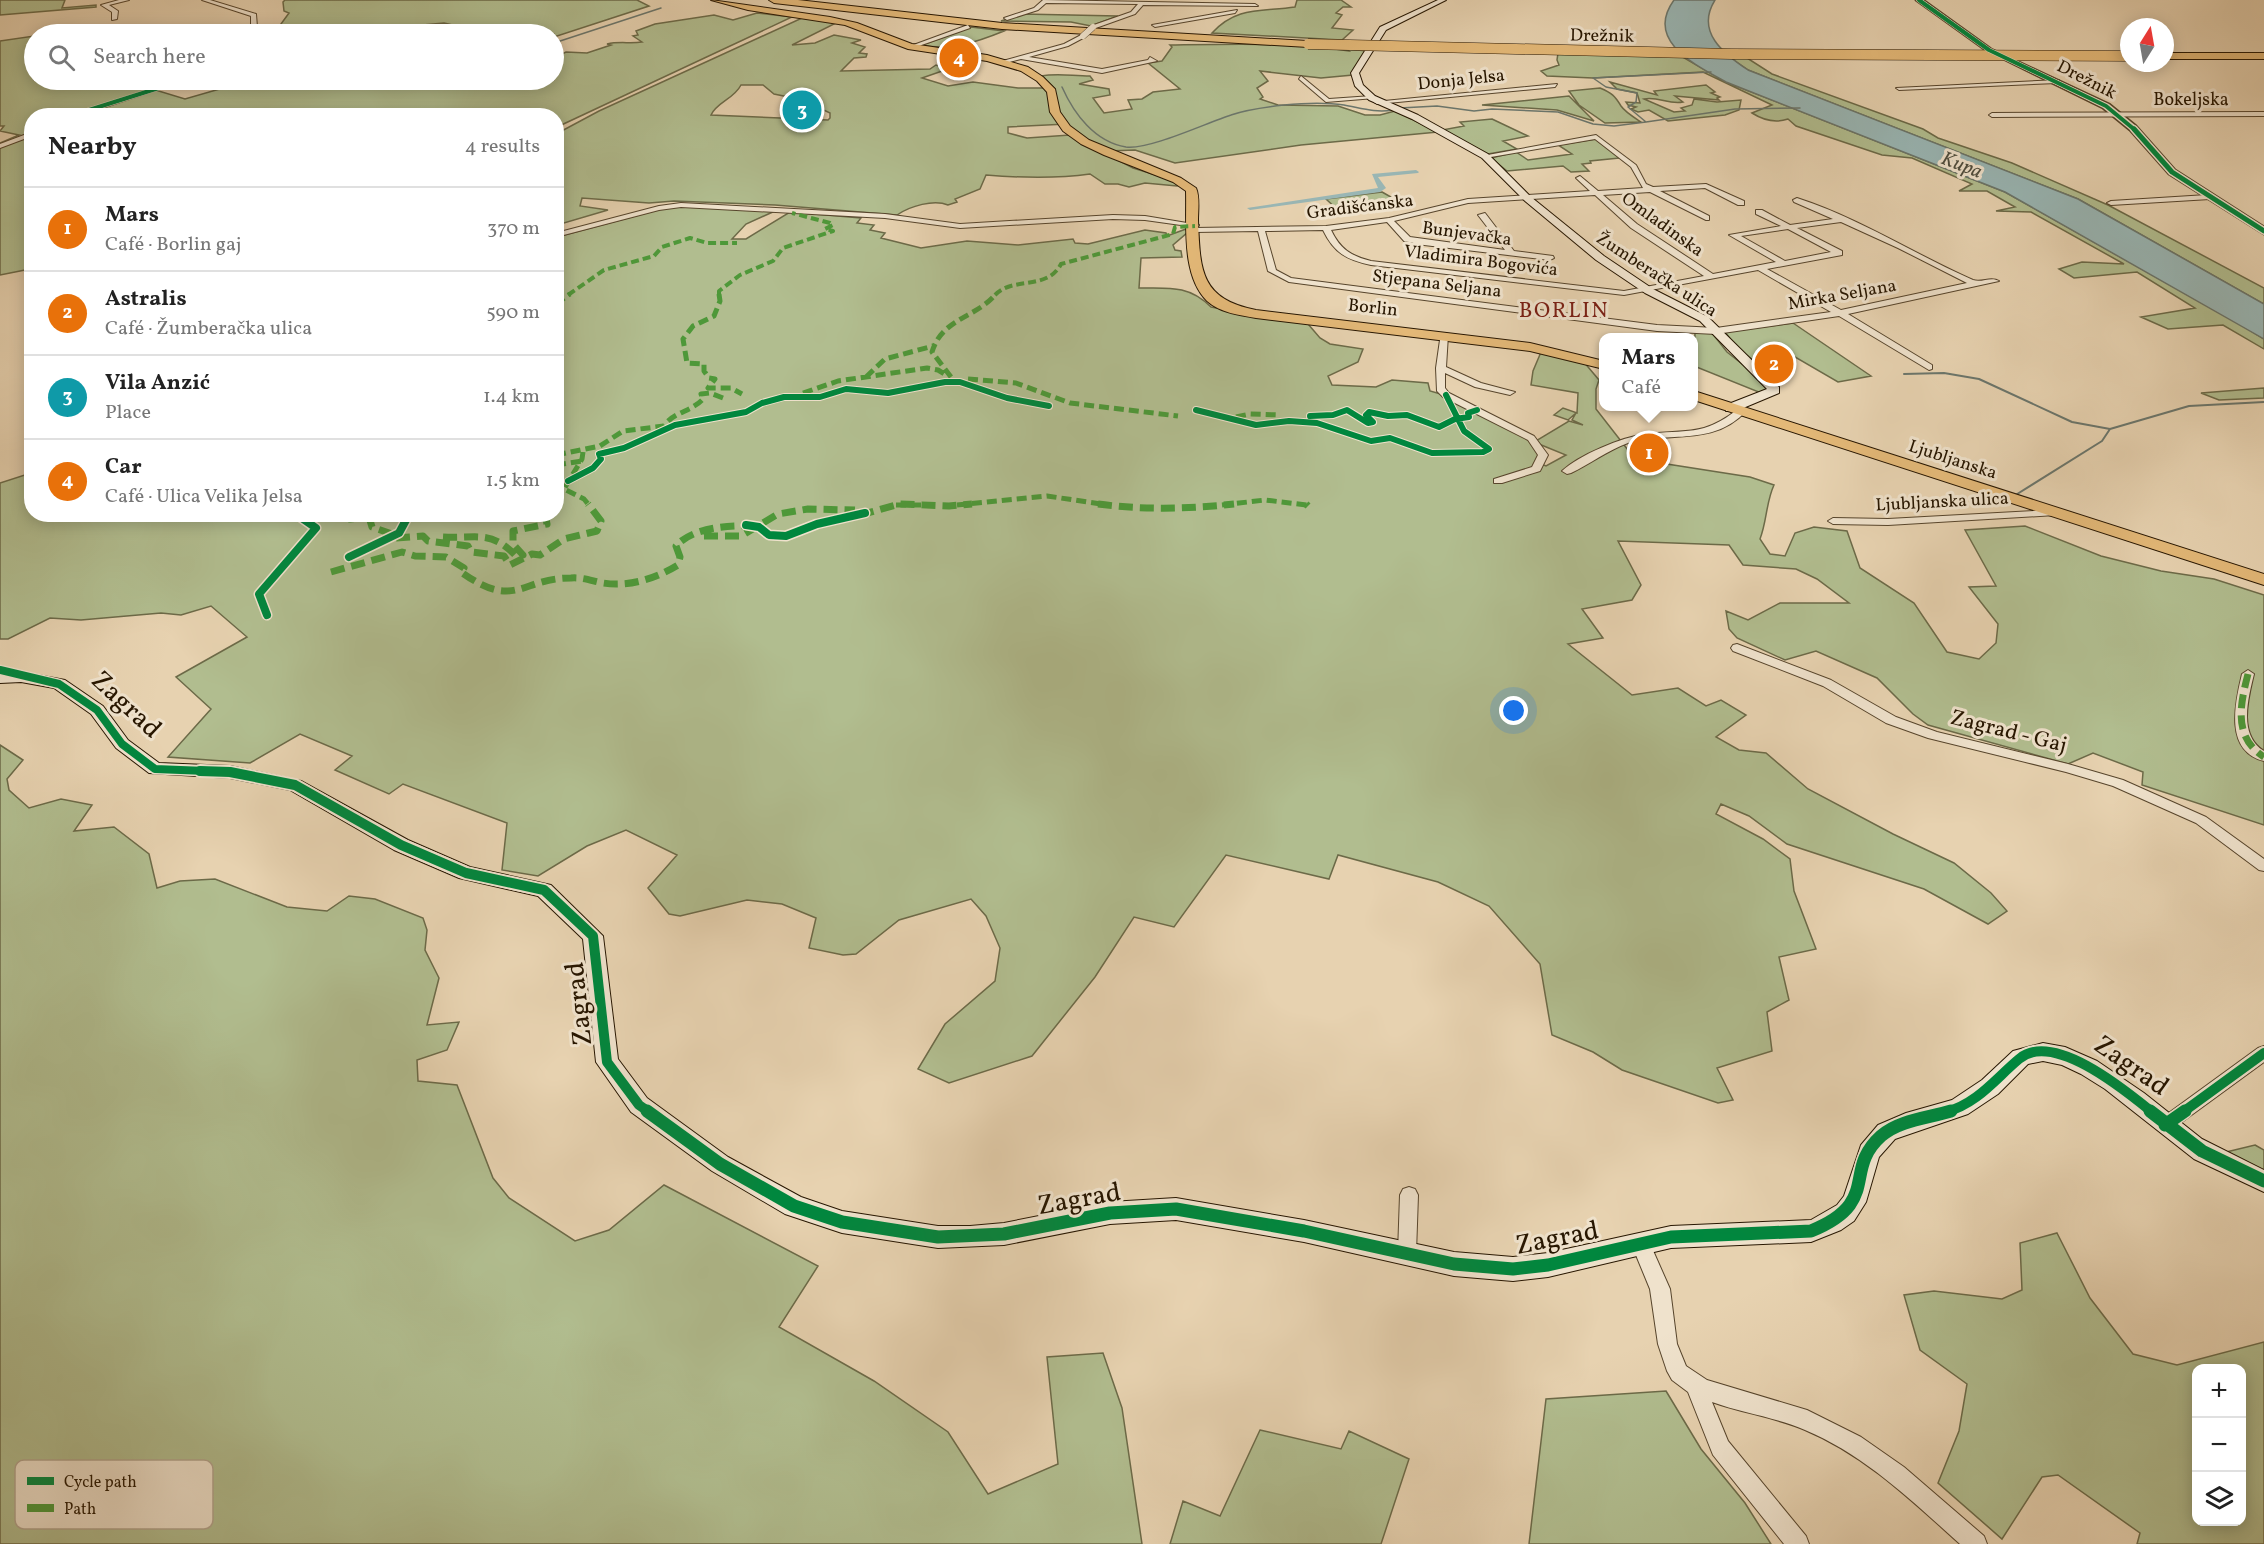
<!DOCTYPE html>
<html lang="en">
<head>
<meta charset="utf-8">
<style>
	body { margin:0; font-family:Vollkorn,serif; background:#f6f6f6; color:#222 }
	.controls { position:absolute; right:18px; bottom:18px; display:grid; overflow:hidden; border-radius:12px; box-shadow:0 3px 15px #0003 }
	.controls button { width:54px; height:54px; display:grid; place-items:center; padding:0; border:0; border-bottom:2px solid #e0e0e0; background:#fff; color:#222; font:30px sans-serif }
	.compass { position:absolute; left:2120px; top:18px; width:54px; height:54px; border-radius:50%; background:#fff; box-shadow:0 3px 15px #0003; rotate:11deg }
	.you { position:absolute; left:1514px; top:711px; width:21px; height:21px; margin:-15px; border:4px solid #fff; border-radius:50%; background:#1a73e8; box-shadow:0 0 0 9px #1a73e833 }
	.badge { display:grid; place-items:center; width:39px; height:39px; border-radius:50%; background:#d93025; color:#fff; font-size:20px; font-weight:700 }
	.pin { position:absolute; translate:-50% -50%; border:3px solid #fff; box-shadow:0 2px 6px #0006 }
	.popup { position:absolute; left:1599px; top:333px; width:99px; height:78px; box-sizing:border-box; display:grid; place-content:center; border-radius:12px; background:#fff; filter:drop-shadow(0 2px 4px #0005); font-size:20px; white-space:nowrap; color:#767676 }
	.popup b { font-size:22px; color:#222 }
	.popup::after { content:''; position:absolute; left:50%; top:100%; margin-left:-12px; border:12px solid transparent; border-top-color:#fff }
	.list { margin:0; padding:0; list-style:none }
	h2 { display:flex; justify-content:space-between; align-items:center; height:78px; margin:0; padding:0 24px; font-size:26px }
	h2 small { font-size:20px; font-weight:400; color:#767676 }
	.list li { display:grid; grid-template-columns:39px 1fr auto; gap:18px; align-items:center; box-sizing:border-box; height:84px; padding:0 24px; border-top:2px solid #e0e0e0 }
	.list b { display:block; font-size:22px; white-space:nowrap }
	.list p { margin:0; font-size:20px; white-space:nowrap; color:#767676 }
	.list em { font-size:20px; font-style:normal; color:#767676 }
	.icon { flex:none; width:33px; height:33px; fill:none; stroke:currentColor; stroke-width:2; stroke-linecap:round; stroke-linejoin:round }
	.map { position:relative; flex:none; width:2264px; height:1544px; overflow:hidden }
	.search { position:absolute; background:#fff; box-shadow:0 3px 15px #0003; left:24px; top:24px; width:540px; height:66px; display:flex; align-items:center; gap:15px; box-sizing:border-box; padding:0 21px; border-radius:33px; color:#767676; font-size:22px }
	.panel { position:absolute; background:#fff; box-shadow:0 3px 15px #0003; left:24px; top:108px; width:540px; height:414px; border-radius:24px }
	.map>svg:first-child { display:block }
	.green { fill:#b1bd8f; stroke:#6c6a48; stroke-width:1.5; fill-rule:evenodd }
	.water { fill:#99b6b4; stroke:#6b766c; stroke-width:1.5 }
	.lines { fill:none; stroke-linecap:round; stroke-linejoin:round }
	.stream-far1 { stroke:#6b766c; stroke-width:1.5 }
	.stream { stroke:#6b766c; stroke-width:2 }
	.canal { fill:#99b6b4; fill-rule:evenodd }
	.minor-casing { stroke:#57452c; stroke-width:2 }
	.tertiary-casing { stroke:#57452c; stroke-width:3 }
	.secondary-casing { stroke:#271600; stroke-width:2 }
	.primary-casing { stroke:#271600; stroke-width:2 }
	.motorway-casing { stroke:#271600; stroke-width:2 }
	.minor { fill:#efe2cc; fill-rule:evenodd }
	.tertiary { fill:#efe2cc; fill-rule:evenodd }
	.secondary { fill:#efe2cc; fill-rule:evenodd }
	.primary { fill:#e4b978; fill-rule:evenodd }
	.motorway { fill:#e4b978; fill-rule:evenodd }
	.minor-bridge-casing { stroke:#57452c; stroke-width:7; stroke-linecap:butt }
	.motorway-bridge-casing { stroke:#271600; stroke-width:11; stroke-linecap:butt }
	.minor-bridge { stroke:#efe2cc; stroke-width:6 }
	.motorway-bridge { stroke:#e4b978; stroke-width:10 }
	.quiet-far2 { stroke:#4e9839; stroke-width:4; stroke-dasharray:8 4; stroke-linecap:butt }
	.quiet-far1 { stroke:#4e9839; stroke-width:5; stroke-dasharray:10 5; stroke-linecap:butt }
	.quiet { stroke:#4e9839; stroke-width:7; stroke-dasharray:14 7; stroke-linecap:butt }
	.cycleway-far5-casing { stroke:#efe2cc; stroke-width:5 }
	.cycleway-far4-casing { stroke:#efe2cc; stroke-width:8 }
	.cycleway-far3-casing { stroke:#efe2cc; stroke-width:8 }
	.cycleway-far2-casing { stroke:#efe2cc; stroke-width:11 }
	.cycleway-far1-casing { stroke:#efe2cc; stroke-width:14 }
	.cycleway-casing { stroke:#efe2cc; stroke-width:16 }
	.cycleway-far5 { stroke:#00873e; stroke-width:4 }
	.cycleway-far4 { stroke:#00873e; stroke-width:5 }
	.cycleway-far3 { stroke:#00873e; stroke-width:6 }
	.cycleway-far2 { stroke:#00873e; stroke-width:8 }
	.cycleway-far1 { stroke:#00873e; stroke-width:10 }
	.cycleway { stroke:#00873e; stroke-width:13 }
	.labels { text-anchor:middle; stroke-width:6; stroke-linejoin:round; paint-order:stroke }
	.far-street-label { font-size:18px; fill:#271600; stroke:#efe2cc }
	.far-water-label { font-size:20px; font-style:italic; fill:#4f4e3f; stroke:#efe2cc }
	.far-quarter-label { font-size:22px; letter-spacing:1.5px; fill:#7a1f14; stroke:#efe2cc }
	.street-label { font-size:22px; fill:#271600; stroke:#efe2cc }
	.near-street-label { font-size:27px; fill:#271600; stroke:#efe2cc }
	.key { fill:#efe2cc; stroke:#b3a58f; stroke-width:1.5 }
	.key-label { font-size:16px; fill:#271600 }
</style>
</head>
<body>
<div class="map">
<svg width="2264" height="1544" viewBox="0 0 2264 1544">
	<rect width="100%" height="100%" fill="#e7d2b0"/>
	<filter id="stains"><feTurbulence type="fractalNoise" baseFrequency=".00333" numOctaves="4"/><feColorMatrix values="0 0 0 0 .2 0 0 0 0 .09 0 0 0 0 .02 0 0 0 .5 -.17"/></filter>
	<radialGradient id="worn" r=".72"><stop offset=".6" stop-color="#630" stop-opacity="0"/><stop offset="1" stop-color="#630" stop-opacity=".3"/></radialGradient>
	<!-- green -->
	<path class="green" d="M0,0h65l-3,8 34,-3v2l-96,8z
		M285,0h352l12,6 -95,31v-3h-96l12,-5 -26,-6 -76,7h-83l-7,-2 11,-15 -5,-2 -1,-9z
		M1297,0h44l10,7h-8l-7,6 6,2 -10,13 21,2 -11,10 -130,-7c25,-27 49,-21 83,-26z
		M757,13l35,4 -235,110 -1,-11h-524l-1,150 -6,4 -25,5v-132l19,-8 -19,-4 4,-5h-4v-85l34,-5v44h135l-4,1 6,2 -19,6 33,10 52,-15 31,-4h286v-22l12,-6 21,1 24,-8 -4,-1c13,-3 23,0 35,-2l-9,-6 5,-1 -2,-4 19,-7 59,-9 19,5z
		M1022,14l96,2 -27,10 -20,-4 -70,-1z
		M802,18l36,4 -46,23 23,-2 19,-8 27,5 -9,3 13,4 -6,6 8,1 -1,3 -12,1 -13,13 89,-2 6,-4 12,4 -26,9 26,8 25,-4 45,6h36l-13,-12c17,-3 31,0 49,0l3,4 -14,4 30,5 1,6 -17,3 11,15 28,-4 -4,-9 14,-1 11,-7 27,-3 -32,-26 14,-2 10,-14 -2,-2c59,-1 122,-3 179,6l-2,-2 20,2 -14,24 -32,3 -61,-7 8,10 -11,7 6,9 -3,2 18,6 60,1 27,9h15l15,-4 43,21 -137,13 -126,18 -40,-13 -27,1 -26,-13 -15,-14 -59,3v6l19,5 43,-3 63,33 49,15 -5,3 -32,-3 -16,4 -11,-3h-13l-15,-10c-35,5 -68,4 -104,1l-6,14 -25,10 2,3 -9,3c-14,-6 -38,1 -51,10l-122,-10 -101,-4 -25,2 -67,-5 -2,8 28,4 -44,13 -7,-5 -1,-84 43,-23zM741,85h22l11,9 29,6 27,13v5l-2,2 -117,-5c6,-13 23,-16 30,-30z
		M971,27l33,4c-27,11 -53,20 -82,14z
		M1558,53l123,3 45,26 279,110 238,134 21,13v10l-41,-24 -55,4 -27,-12 54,-9 -58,-36 -63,6 -15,-9 23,-7 42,2 -93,-52 -35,-1 19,-4 -28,-16h-28l13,-7 -60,-26 -30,-3 -86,-29 -8,-7c-12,4 -25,1 -36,-6l20,-8 -69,-33 -110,6 -46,-2 -6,-5 18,-6 -2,-5z
		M1725,55l19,1 28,18 151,55 15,9 74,25 96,42 156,83v16l-186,-105 -330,-129z
		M1610,82l47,13 -3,-4 52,-6 9,7 -4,1 9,4 -3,1 2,2 -44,-4 8,6c-14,3 -25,-6 -39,-3l30,13 11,-1 -4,-3 11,-3 2,-6 23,3 24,-2 -2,10 -14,5 -57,6 -19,-11 -11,2 -7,-3 5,-2 -8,-2 -2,-3 14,1 -3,-10 -20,-4z
		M1600,88c12,5 15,8 21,18 4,6 14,12 20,16l-36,1 -26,-18 -10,-14z
		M1569,96l25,25 -37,-11 -75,-5z
		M1492,119l36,17 -25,5 14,8 -29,5 -46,-24 22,-4 -4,-4z
		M1596,139l24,19 -30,3 1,2 -9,1 7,7 -18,1 -8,-6 -56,5 -16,-13 25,-6 12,8 44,-6 -14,-9z
		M1382,192l23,13 -66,6 -13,-12z
		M684,206l91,5 -29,13 -14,15h14l44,-27 71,6 -4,5 17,2 -4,5 15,3 -4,5 40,10 46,-7 51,4 55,-6 2,4 13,1 57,-14 21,3 1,3 19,-7 2,3 -15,13 2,5 6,1 1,6 -41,1 -2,30c30,0 50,-3 72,19l97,17 12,14 10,6 33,5 -5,13 -30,14 4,9 44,2 16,-7 36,3 2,8 14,4 85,44 12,15 -2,9 7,3 20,-11 -32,-13 35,-21 14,4 -11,-5 4,-7 -8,7 -14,-5 9,-7 14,5 1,-20 -47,-8 2,-14 8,-19 42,9 16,19 -3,9v20l39,50 115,18 24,8c-8,17 -7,36 -14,54l10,15 15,2 10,-23 19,-6 33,4 13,37 54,35 33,49 32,7 17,-16 2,-19 -29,-37 27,-1 -31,-56 60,-4 76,30 60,15 53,8 50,16v230l-122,-40 1,-13 -50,-19 -25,11 -140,-39 -15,-11 -36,-36 -61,-27 -31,9 -48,-22 -8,-9 -3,-18 22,9 32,-17h69l-32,-24 -21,-10 -53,-4 -14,-20 -111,-4 23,44 -9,15 -50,9 21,29 -35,6 64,51 46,-7 28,18 15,-6 25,15 -30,22 23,13 27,3 42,36 85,45 61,29 37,30 16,18 -19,13 -64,-35 -137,-45 -38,-28 -28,-12 -5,10 47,25 27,20 4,32 22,58 -37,8 10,43 -22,12 5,39 -55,17 16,32 -15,3 -96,-33 -29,-18 -41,-17 -12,-71 -51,-58 -51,-24 -100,-27 -9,24 -103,-24 -52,72 -40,-10 -39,60 -63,79 -83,27 -31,-14 27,-45 50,-43 5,-33 -14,-32 -15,-17 -72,21 -43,34 -13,1 -34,-7 7,-30 -34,-14 -35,-4 -67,16 -11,-2 -21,-26 29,-33 -51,-25 -39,16 -49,30 -36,-6 5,-47 -104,-39 -14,10 -54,-24 17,-14 -52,-22 -50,29 -82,-6 43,-48 -35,-32 71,-40 -36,-31 -30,9 -20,-2 -80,7 -31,-2 -42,21h-8v-156l31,-10 1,41h524l1,-277 104,-28z
		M1793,323l78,53 -33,6 -48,-28 -37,6 -14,-10 -14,-18z
		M1695,333h17l15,19 29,23 13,15 -8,3 -67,-27z
		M2264,388v10l-45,2 -18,-7z
		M0,745l23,15 -16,19 2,11 20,18 32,-9 31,6 -18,26 40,-4 35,27 8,34 23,-7 35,-2 72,28 40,4 22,-15 26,3 48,19 4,12 -2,20 14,28 -12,47 32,-3 -12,28 -30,10 1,21 39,4 36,93 16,20 66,43 34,-11 55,-45 154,81 -39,61 95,54 74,51 40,62 70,-30 -11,-107 56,-4 19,55 20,136h-1142z
		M2255,1145l9,5v23l-46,-19z
		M2057,1233l33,65 43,56 44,11 87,-23v202h-127l3,-11 -82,-58 -16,2 -40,62 -64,-56 21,-52 8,-47 -47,-34 -16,-55 30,-4 68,8 20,-9 -2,-47zM2196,1368h46v154h-46z
		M1666,1391l35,58 44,54 26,41h-242l17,-145z
		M1260,1430l81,19 8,-18 60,28 -28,85h-211l13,-43 37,15z"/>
	<!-- water -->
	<path class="water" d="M1674,0h41c-20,32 9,54 33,70l330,129 186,105v35l-259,-147 -279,-110c-30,-17 -82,-41 -52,-82z"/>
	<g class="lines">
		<!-- stream-far1 -->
		<path class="stream-far1" d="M554,43l107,-35
			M1062,87c12,27 33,55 64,60 23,3 80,-24 105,-32 17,-6 35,-8 53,-10 20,-2 40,-3 60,0 17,3 31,8 49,5
			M1400,108l37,-2 37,5 18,-2 66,3 35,12 21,2 32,-4 -18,-15 8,-5 1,-9 -31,-6 -13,-9 118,-6
			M1646,122l89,-13 65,-1"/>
		<!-- stream -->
		<path class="stream" d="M1904,374l40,-1 35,6 93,43 38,7 79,-23 75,-4
			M2014,496l88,-55 8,-12"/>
		<!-- canal -->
		<path class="canal" d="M1416,170l3,2 -1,1 -40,4 8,11 -6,4 -130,18 -3,-2 131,-20 -6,-14z"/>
		<defs>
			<path id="minor" d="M119,0h10l-20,5 9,6 -1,8 -5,1v-8l-11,-7z
				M202,0h8l46,14 1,13 -6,7h-4l4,-7v-11z
				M1043,0l212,4 3,2 -115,-1 -8,9 -42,15 -2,-3 40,-14 7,-8 -92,-1 -8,7 -31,10 -3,-2 30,-10z
				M1237,10l-2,3 -80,14 -3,-2z
				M968,25l2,3 -57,20 -5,-1z
				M1083,34l2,3 -17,9 -39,11 73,12 46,-9 2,-3 7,4 -55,12 -81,-14 -19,5 -3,-2 65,-18z
				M1301,76l28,23 43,-3 3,2 -49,4 -27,-23z
				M179,80h8l-109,36h-11z
				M2059,80l-2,3 -158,7 -3,-2z
				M1557,84l-2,3 -178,17 -3,-2z
				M2264,112v4l-272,1 -3,-2 3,-2z
				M32,132v4l-32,12v-4z
				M1596,135l40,30 10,19 7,3 53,-3 38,17v4h-6l-33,-17 -45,3 49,25v4h-3l-56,-28 -47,3 34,29 76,50 63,-12 -47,-27 52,-9 -25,-12v-4h6l28,15 43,-6 -39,-17 -1,-2 4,-2c62,20 117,56 176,82 9,3 18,-4 26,1l-151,33 84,51v4l-3,1 -90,-54 -123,18 -59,-3 -368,-49 -21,-11 -10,-40 -63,1 -4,-2 4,-2 131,-2 63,-8 79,-19 122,-8 -14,-13 4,-2 18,15 45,-3 -12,-21 -36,-28 -110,19 -3,-2zM1595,195l36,33 73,48 -80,15 -253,-30c-20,-5 -31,-12 -40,-31l56,-8 17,19 20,4 126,15 4,-2 -1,-2 -39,-5 -29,-38 -7,2 27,35 -95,-13 -16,-16 74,-18zM1841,222l57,26 69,35 -126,27 -74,-41 75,-14v-4l-45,-23zM1788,229l43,23 -46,9 -44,-25zM1323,230c11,23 24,30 48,35l253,30 134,-25 73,42 -115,16 -59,-3 -366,-47 -15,-8 -11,-39z
				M2207,195h3v4l-99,6 -4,-2 4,-2z
				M681,203l204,11 75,10 153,-9 32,1 54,9 -4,2 -50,-7 -32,-1 -153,9 -75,-10 -204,-11 -22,3 -103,27v-4l103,-27z
				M1441,333l7,2 -2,32 35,16 34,9 -5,3 -35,-8 -30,-14v15l4,5 85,43 14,19 -8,16 -38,12h-8v-4l38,-12 6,-12 -10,-15 -85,-43 -6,-6 -1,-23z
				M1738,409l8,2c-33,36 -77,20 -118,32 -20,7 -38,21 -57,30l-4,1 -5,-3c17,-16 60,-34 84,-37 40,-5 57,3 92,-25z
				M2052,510l5,3 -1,2 -168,10 -55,-1 -5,-3 5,-3 55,1z
				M1737,644l94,36 65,37 41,15 131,32 55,16 83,37 58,42v12l-5,-1 -63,-47 -83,-37 -47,-14 -138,-34 -42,-15 -63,-37 -90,-35 -2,-3 2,-3z
				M0,666l25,8 2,3 -6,4 -21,-7z
				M2248,670l6,4c-6,25 -16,61 10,77v10c-40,-10 -29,-58 -22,-87z
				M2264,1046v16l-93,68 -6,2 -6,-2 -3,-5 3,-5 99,-72z
				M1409,1187l6,2 3,6 -2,58 -2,6 -7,3 -7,-3 -2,-6 2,-58 3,-6z
				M1640,1234l7,3 23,52 7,55 9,22 21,14 100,30 54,27 43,30 80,69 3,8h-27c-48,-43 -95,-89 -155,-114 -30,-13 -63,-17 -93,-28l16,39 78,95 3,8h-25l-71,-89 -25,-63 -16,-12 -5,-9 -9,-27 -8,-55 -19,-46 2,-6z"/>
			<path id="tertiary" d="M1916,0h7l68,49 118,55 27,22 39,44 89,57v7l-95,-60 -39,-44 -27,-22 -116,-57z"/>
			<path id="secondary" d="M1438,0h8l-60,30 -27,43 4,12 12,11 43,19 70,39 43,43 73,59 49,33 55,28 71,70v6l-43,18h-10v-6l41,-16 -67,-68 -55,-28 -49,-33 -71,-59 -43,-43 -70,-39 -43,-19 -14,-14 -4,-13 29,-46z
				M21,672l44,8 38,26 25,34 31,23 71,3 71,15 107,59 62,27 81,18 52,51 15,123 29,39 81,59 73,40 41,14 96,15h32l34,-3 106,-21 66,-4 128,22 150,32 59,5 35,-4 123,-27 140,-6 26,-15 7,-9 17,-51 17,-20 28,-12 46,-13 30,-20 31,-29 30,-8 22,4 32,14 47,32 58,46 62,31v22l-70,-33 -89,-70 -24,-15 -19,-9 -19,-4 -15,3 -30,30 -30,20 -73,25 -16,18 -13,45 -12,19 -13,9 -30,12 -140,6 -123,29 -35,4 -59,-5 -150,-34 -128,-22 -66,4 -106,21 -66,3 -96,-15 -57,-19 -73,-43 -81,-59 -35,-50 -13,-123 -45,-43 -79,-18 -65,-28 -104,-60 -60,-12 -81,-5 -33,-25 -25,-34 -37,-26 -33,-6 -21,1v-10z"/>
			<path id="primary" d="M711,0l119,17 27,6 55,21 75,11 41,12 15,10 12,12 5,23 10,14 19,14 92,38 15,10c4,9 2,22 2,32 2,50 2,79 58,90l274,33 74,18v8l-74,-18 -274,-33c-16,-3 -36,-5 -49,-17 -26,-26 -20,-76 -21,-110l-13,-9 -69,-27 -23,-11 -18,-13 -13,-19 -3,-20 -10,-11 -16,-10 -34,-10 -79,-12 -63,-24 -97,-15z
				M1694,391l570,183v11l-570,-185z"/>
			<path id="motorway" d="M769,0h29l204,23 306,18 5,3 -5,3 -306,-18 -228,-26z
				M2165,53h99v6h-99z"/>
		</defs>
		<!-- minor casing -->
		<use href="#minor" class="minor-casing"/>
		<!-- tertiary casing -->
		<use href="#tertiary" class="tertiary-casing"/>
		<!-- secondary casing -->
		<use href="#secondary" class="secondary-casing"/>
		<!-- primary casing -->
		<use href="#primary" class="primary-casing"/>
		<!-- motorway casing -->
		<use href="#motorway" class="motorway-casing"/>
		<!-- minor -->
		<use href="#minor" class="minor"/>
		<!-- tertiary -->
		<use href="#tertiary" class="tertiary"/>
		<!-- secondary -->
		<use href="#secondary" class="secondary"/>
		<!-- primary -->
		<use href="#primary" class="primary"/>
		<!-- motorway -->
		<use href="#motorway" class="motorway"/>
		<defs>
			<path id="minor-bridge" d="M1083,36l10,-9"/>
			<path id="motorway-bridge" d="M1308,44l423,10 398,2"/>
		</defs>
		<!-- minor-bridge casing -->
		<use href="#minor-bridge" class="minor-bridge-casing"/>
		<!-- motorway-bridge casing -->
		<use href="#motorway-bridge" class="motorway-bridge-casing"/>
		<!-- minor-bridge -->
		<use href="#minor-bridge" class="minor-bridge"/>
		<!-- motorway-bridge -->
		<use href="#motorway-bridge" class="motorway-bridge"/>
		<!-- quiet-far2 -->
		<path class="quiet-far2" d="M568,295l36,-25 50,-14 8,-9 28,-9 17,5h30
			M719,295v-4l21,-16 33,-14 10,-13 50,-17 -8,-2 8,-4 -3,-2 -38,-10
			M995,295c18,-19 52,-4 66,-31l112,-30 2,-7 20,-1"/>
		<!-- quiet-far1 -->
		<path class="quiet-far1" d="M719,294l1,7 -6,15 -21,10 -10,13 4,24 17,1v7l5,7 6,1 -7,9h23l11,6
			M556,304l14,-10
			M866,377l19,-18 48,-13
			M951,377l-19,-25c10,-34 44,-34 64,-58
			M968,379l48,4 54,20 108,13
			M803,393l35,-12 89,-13 11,2 10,6
			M1236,417l14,-3 30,1
			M583,452l-1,7 -18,30 20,10 5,6
			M556,455l44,-9 23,-15 41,-5c9,-14 27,-14 39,-27l-2,-5 9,-1 13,5
			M556,465l27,-4
			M896,505h33
			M957,505l90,-9 61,9
			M1222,505l43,-5 42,5"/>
		<!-- quiet -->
		<path class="quiet" d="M1098,504c45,6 92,5 136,0
			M1306,504l2,2
			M351,514l-1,5 19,-2 3,10 20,7
			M860,515l40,-11 49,2 23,-2
			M704,536h37l37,-22 30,-5 47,1
			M443,537c34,2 48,-8 74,20l6,-2 -10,-11v-13l34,-7 -2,-10
			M396,538l27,-2 5,5 40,5 3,6 33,4 6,9 22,-11 8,1 24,-16 33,-8 4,-10 -13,-17
			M331,572l71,-20 13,4 31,1 18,11 -3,4c55,39 59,6 110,6 11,-1 21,3 32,5 26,4 52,-4 75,-18l2,-8 -4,-11c16,-18 51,-21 74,-20
			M2248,674c-8,31 -15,63 16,83"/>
		<defs>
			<path id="cycleway-far5" d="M1919,0l70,50 117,56 29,24
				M70,116l114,-36"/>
			<path id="cycleway-far4" d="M2134,129l38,43 92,59"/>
			<path id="cycleway-far3" d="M1196,410l60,15 33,-4 28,2 54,18 19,-3 42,15 51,-1 6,-3 -25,-18 -18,-36
				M1310,416l23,-1 14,-5 21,13 5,-1 -7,-7 3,-3 19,4 19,-1 32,12 16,-8 14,-2 -1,-4 9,-3
				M568,481l25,-13 8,-9 -2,-5 25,-6 51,-23 71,-13 16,-9 22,-6h36l26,-8 42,4 57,-11h15l47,16 42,8"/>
			<path id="cycleway-far2" d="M746,525l13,2 10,8 17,1 31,-12 48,-11
				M349,557l50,-24 7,-13 -2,-6
				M267,615l-8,-21 57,-66 -20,-14
				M0,670l59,14 38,26 25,34 33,25 77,3"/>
			<path id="cycleway-far1" d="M200,771l30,1 65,13 106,60 65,28 78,17 49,46 14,126 32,43 10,7
				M1946,1112c32,-9 49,-33 73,-53 34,-29 107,32 133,53
				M2183,1112l81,-59"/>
			<path id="cycleway" d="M647,1111l73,53 74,42 48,16 96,15 66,-3 106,-21 66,-4 128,22 150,33 59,5 35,-4 123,-28 140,-6c71,-29 31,-60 70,-95 18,-16 47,-18 70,-25
				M2150,1111l52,40 62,30
				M2165,1125l20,-14"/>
		</defs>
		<!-- cycleway-far5 casing -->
		<use href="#cycleway-far5" class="cycleway-far5-casing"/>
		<!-- cycleway-far4 casing -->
		<use href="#cycleway-far4" class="cycleway-far4-casing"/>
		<!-- cycleway-far3 casing -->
		<use href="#cycleway-far3" class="cycleway-far3-casing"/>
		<!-- cycleway-far2 casing -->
		<use href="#cycleway-far2" class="cycleway-far2-casing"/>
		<!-- cycleway-far1 casing -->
		<use href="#cycleway-far1" class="cycleway-far1-casing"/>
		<!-- cycleway casing -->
		<use href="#cycleway" class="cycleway-casing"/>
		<!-- cycleway-far5 -->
		<use href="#cycleway-far5" class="cycleway-far5"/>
		<!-- cycleway-far4 -->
		<use href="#cycleway-far4" class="cycleway-far4"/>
		<!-- cycleway-far3 -->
		<use href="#cycleway-far3" class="cycleway-far3"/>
		<!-- cycleway-far2 -->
		<use href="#cycleway-far2" class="cycleway-far2"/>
		<!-- cycleway-far1 -->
		<use href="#cycleway-far1" class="cycleway-far1"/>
		<!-- cycleway -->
		<use href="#cycleway" class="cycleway"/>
	</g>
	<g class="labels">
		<!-- far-street labels -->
		<g class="far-street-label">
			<text transform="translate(1602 35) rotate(1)" y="6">Drežnik</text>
			<text transform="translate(1461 79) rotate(-6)" y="6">Donja Jelsa</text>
			<text transform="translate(2087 79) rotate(27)" y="6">Drežnik</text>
			<text x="2191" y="105">Bokeljska</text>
			<text transform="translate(1360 206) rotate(-7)" y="6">Gradišćanska</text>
			<text transform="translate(1663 224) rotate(36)" y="6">Omladinska</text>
			<text transform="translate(1467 233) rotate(8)" y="6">Bunjevačka</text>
			<text transform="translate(1481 260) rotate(7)" y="6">Vladimira Bogovića</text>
			<text transform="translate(1657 274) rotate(33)" y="6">Žumberačka ulica</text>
			<text transform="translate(1437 283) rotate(7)" y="6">Stjepana Seljana</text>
			<text transform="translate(1842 294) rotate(-10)" y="6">Mirka Seljana</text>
			<text transform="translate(1373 307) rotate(6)" y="6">Borlin</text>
			<text transform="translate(1953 459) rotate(18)" y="6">Ljubljanska</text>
			<text transform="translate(1942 501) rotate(-3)" y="6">Ljubljanska ulica</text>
		</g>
		<!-- far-water labels -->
		<g class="far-water-label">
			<text transform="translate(1962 164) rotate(21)" y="7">Kupa</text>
		</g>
		<!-- far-quarter labels -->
		<g class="far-quarter-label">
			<text x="1564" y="317">BORLIN</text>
		</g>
		<!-- street labels -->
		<g class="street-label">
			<text transform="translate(2009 730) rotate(14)" y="8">Zagrad - Gaj</text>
		</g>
		<!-- near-street labels -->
		<g class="near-street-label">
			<text transform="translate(127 704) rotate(43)" y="9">Zagrad</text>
			<text transform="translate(578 1004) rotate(-96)" y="9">Zagrad</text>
			<text transform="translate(2132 1065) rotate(35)" y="9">Zagrad</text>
			<text transform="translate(1079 1198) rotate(-10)" y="9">Zagrad</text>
			<text transform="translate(1557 1237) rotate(-11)" y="9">Zagrad</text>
		</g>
	</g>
	<!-- legend -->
	<rect x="15" y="1460" width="198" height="69" rx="9" class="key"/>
	<rect x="27" y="1477" width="27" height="8" fill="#00873e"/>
	<rect x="27" y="1504" width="27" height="8" fill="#4e9839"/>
	<g class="key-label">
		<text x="64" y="1487">Cycle path</text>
		<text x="64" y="1514">Path</text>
	</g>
	<rect width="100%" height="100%" filter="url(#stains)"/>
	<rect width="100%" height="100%" fill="url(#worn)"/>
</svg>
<div class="controls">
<button>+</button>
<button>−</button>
<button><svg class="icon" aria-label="layers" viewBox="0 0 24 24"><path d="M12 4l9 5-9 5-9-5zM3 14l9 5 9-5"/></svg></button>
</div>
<svg class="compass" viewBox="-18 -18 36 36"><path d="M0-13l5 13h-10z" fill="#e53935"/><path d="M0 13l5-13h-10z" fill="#767676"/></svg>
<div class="you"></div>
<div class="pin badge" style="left:1649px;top:453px;background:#e8710a">1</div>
<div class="popup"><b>Mars</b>Café</div>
<div class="pin badge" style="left:1774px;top:364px;background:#e8710a">2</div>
<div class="pin badge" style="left:802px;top:110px;background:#0f9aa8">3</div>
<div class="pin badge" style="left:959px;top:58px;background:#e8710a">4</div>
<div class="search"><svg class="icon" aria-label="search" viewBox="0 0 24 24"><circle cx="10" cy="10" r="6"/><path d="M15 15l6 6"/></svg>Search here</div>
<section class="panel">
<h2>Nearby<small>4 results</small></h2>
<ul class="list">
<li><span class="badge" style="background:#e8710a">1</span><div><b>Mars</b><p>Café · Borlin gaj</p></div><em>370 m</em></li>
<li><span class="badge" style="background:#e8710a">2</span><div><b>Astralis</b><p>Café · Žumberačka ulica</p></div><em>590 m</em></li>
<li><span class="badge" style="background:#0f9aa8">3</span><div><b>Vila Anzić</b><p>Place</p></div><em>1.4 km</em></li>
<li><span class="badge" style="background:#e8710a">4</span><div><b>Car</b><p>Café · Ulica Velika Jelsa</p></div><em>1.5 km</em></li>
</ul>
</section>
</div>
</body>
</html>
